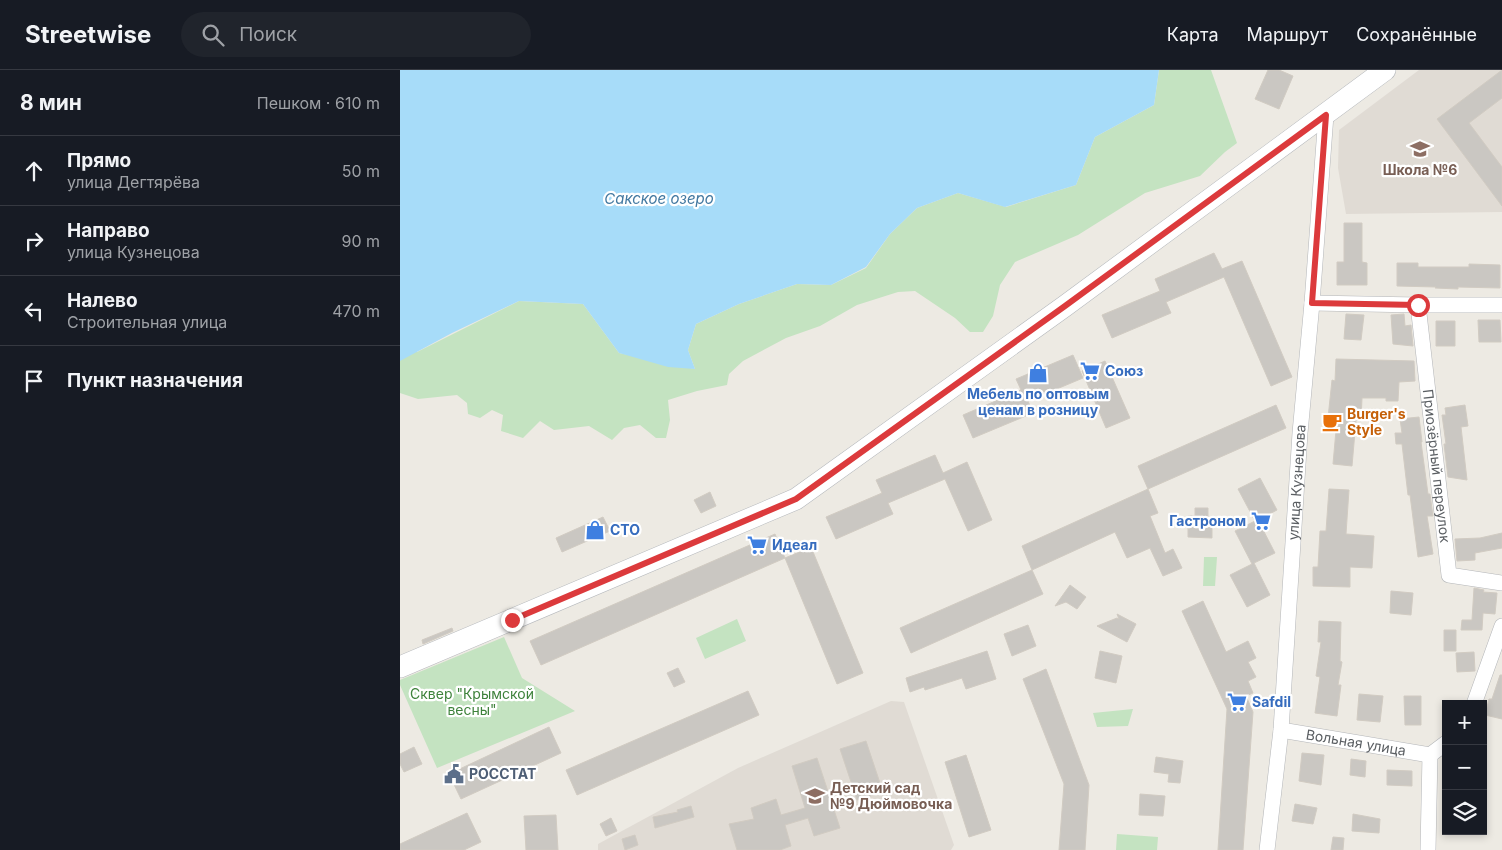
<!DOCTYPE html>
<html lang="ru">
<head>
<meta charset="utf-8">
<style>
	body { margin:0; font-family:Inter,sans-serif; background:#20242c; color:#f1f3f6 }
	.controls { position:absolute; right:15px; bottom:15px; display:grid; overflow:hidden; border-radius:0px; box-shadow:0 2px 8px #0003 }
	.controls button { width:45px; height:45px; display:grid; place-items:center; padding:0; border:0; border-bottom:1px solid #363941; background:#171b24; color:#f1f3f6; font:25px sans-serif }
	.stop { position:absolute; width:15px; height:15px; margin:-11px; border:4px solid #dc3a3c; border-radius:50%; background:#fff }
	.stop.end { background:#dc3a3c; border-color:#fff; box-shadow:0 1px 5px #0008 }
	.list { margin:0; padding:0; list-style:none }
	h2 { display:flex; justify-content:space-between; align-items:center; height:65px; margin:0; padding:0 20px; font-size:21px }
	h2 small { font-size:16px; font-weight:400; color:#9ea1a6 }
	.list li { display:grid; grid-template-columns:32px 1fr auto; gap:15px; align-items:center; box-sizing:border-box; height:70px; padding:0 20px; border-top:1px solid #363941 }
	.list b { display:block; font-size:19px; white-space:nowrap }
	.list p { margin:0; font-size:16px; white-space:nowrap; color:#9ea1a6 }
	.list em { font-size:16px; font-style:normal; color:#9ea1a6 }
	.icon { flex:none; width:28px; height:28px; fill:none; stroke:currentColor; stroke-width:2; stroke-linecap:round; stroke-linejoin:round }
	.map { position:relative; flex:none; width:1102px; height:780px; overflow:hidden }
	header { display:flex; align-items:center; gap:30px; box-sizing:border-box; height:70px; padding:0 25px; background:#171b24; border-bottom:1px solid #363941 }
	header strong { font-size:24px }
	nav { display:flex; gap:28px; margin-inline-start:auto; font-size:18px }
	.search { width:350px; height:45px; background:#20242c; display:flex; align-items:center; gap:12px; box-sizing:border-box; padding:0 18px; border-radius:28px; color:#9ea1a6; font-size:19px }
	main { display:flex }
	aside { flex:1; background:#171b24 }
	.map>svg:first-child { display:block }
	.education { fill:#e0dbd4 }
	.green { fill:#c4e3c1 }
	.water { fill:#a7dcf9 }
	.building { fill:#cac7c2; stroke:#d1cbc2 }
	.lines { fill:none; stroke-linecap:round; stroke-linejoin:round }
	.street-casing { stroke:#b4b6b9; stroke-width:16 }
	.secondary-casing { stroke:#b5b8bc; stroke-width:22 }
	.street { stroke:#fff; stroke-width:15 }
	.secondary { stroke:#fff; stroke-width:21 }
	.route { stroke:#dc3a3c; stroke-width:6 }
	.labels { text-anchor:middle; stroke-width:4.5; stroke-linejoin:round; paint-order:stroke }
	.education-label { font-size:14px; font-weight:bold; fill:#785e54; stroke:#fff }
	.shop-label { font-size:14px; font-weight:bold; fill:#366cbe; stroke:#fff; text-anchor:start }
	.food-label { font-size:14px; font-weight:bold; fill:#c56008; stroke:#fff; text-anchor:start }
	.street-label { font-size:14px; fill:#5b5f63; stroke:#fff }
	.park-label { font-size:14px; fill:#3e823b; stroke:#fff }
	.service-label { font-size:14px; font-weight:bold; fill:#4e5e75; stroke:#fff; text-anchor:start }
	.water-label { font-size:15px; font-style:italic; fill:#4379a1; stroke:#fff }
</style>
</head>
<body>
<header>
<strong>Streetwise</strong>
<div class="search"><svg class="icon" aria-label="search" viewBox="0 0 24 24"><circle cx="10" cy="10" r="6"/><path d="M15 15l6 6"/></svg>Поиск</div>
<nav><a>Карта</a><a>Маршрут</a><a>Сохранённые</a></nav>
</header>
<main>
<aside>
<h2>8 мин<small>Пешком · 610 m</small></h2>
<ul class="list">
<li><svg class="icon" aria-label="ahead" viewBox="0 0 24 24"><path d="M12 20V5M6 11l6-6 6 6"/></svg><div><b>Прямо</b><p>улица Дегтярёва</p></div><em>50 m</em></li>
<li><svg class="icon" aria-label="right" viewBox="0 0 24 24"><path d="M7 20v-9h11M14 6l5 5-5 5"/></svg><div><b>Направо</b><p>улица Кузнецова</p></div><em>90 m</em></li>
<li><svg class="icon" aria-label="left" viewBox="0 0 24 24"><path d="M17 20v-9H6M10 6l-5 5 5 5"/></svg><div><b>Налево</b><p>Строительная улица</p></div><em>470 m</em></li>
<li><svg class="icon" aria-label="arrive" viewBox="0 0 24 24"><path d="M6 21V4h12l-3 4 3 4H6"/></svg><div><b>Пункт назначения</b></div></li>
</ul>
</aside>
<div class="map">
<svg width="1102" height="780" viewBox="0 0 1102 780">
	<rect width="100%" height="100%" fill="#edeae3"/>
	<!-- education -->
	<path class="education" d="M1019,0h83v142l-156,2 -8,-46 1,-38z
		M491,631l13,1 50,143 -3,5h-353v-6l140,-76z"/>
	<!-- green -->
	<path class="green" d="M759,0h52l26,73 -12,9 -25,24 -55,17 -67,42 -63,27 -15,23 -7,31 -10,16h-13l-15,-14 -40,-27 -17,1 -41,13 -37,21 -34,12 -43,23 -14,13 -2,11 -30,6 -29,9 2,20 -4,18h-10l-16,-13 -16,3 -12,12 -23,-14 -35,4 -14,-9 -17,17 -22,-7 2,-16 -11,-5 -12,8 -12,-4 -1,-11 -10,-8 -39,4 -18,-6v-175l17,134 102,-51 64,3 36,49 76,16 -7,-19 8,-26 43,-20 58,-20 34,1 35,-17 24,-34 27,-26 41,-15 48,14 70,-22 19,-48 59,-32z
		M804,487h13l-2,29h-12z
		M337,549l9,22 -41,18 -9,-21z
		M104,567l18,41 53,33 -138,57 -37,-83v-5z
		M733,639l-5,17 -31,1 -4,-14z
		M717,764l41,3 -1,13h-41z"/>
	<!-- water -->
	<path class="water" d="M0,0h759l-5,35 -59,32 -19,48 -71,22 -47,-14 -41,15 -27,26 -24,33 -35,18 -34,-1 -58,20 -43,20 -8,26 7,19 -27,-2 -49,-14 -36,-49 -64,-3 -67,32 -52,28z"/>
	<!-- building -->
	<path class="building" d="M868,0h11l14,6 -14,33 -24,-10z
		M1102,0v28l-33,25 33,44v39l-65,-87z
		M944,153h18v39l5,1v22h-30v-23h7z
		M814,183l8,16 20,-8 50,116 -21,9 -47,-109 -58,25 5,11 -59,25 -10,-23 58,-24 -5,-12z
		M997,193h21v4h51v-3l31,1v23l-42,-1v2l-23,-1 1,-1 -39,-1z
		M946,244l18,1 -3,25 -17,-1z
		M1004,244l1,12 6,-1 2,21 -20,-2 -2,-29z
		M1078,250h22l1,22h-22z
		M1036,251h19v25h-19z
		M673,285l10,23 -55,23 5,12 -60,25 -10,-23 58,-25 -5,-11z
		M936,289l78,2 1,20 -16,1 -1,19h-12v-3h-24l-1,23 -5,-1 -4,46 -19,-2 4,-45 -9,-1 4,-38 3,1z
		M705,291l25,57 -24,10 -24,-57z
		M876,335l10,23 -138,61 -10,-23z
		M1065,335l3,21 -7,1 6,53 -19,-3 -4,-33h2l-4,-29h4l-1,-7z
		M1019,347l3,25h-1l7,52h2l3,22h-6l6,38 -15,3 -8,-62h-2l-6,-51h-6l-1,-11h7l-2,-14z
		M535,385l8,18 24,-11 25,58 -24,11 -23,-52 -57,24 5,11 -57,25 -10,-22 56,-24 -6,-13z
		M860,408l17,32 -19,10 17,33 -21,10 16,32 -23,12 -17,-32 22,-11 -17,-33 20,-10 -17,-32z
		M748,419l10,24 -8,3 15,37 8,-4 9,19 -19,8 -13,-28 -23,10 -12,-26 -83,38 -10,-24z
		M929,419l20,1 -3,44 28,2 -2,32 -22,-1v20l-37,-1v-19h5l2,-36h6z
		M310,422l6,14 -15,7 -7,-13z
		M795,438h13v17l4,1v12l-24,-1v-21h7z
		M203,447l7,14 -48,21 -6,-14z
		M1102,463v15l-27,5v7l-18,1 -2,-22 25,-1z
		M375,464l10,24 -244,107 -11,-24z
		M411,477l52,126 -26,11 -52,-126z
		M632,500l11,24 -132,59 -11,-25z
		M670,515l16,12 -9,12 -11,-7 -11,4z
		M1074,518l10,2 -1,2 14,1 -2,21 -12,-1 -1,17h-21l1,-10h10z
		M991,521l22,2 -2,22 -21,-2z
		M803,531l23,51 22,-11 8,17 -8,4 8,15 -8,4 5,12 -7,3 7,16 -10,138h-25l9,-141 -45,-98z
		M717,544l19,10 -9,18 -30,-16 20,-8 2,1z
		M919,551l22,1 -1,39 2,1 -4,23h3l-4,31 -22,-3 5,-36 -4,-1 5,-34h-3z
		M628,555l8,21 -24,10 -8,-22z
		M52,558l1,3 -30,13 -1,-4z
		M1044,560h12v21h-12z
		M587,581l9,28 -30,10 -4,-11 -37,12 -1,-3 -14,5 -4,-14z
		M700,581l22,5 -6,27 -21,-5z
		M1074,582l1,19 -18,1 -1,-19z
		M278,598l7,14 -11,5 -7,-14z
		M646,599l43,116 -4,65h-26l5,-66 -41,-105z
		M1100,605h2v44l-17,-4 4,-16h3z
		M348,621l11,24 -182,80 -11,-25z
		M959,624l24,2 -3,26 -23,-2z
		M1004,626h17v29h-16z
		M149,657l12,26 -100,46 -12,-25z
		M466,671l17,51 -26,8 -17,-51z
		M14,677l8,17 -18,8 -4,-8v-10z
		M902,683l22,2 -3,30 -22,-4z
		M566,685l25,75 -22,7 -24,-75z
		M756,687l27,4 -3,22 -12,-1 1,-8 -15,-2z
		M417,688l23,70 -26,8 -6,-18 -23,7 6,21 -11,4h-43l-8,-26 25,-5 -3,-11 25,-9 5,16 24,-7 -13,-42z
		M951,689l15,2 -1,16 -15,-2z
		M987,700l25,1v15l-25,-1z
		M740,724l25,2 -2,20 -24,-1z
		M895,734l22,4 -4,16 -21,-3z
		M291,736l3,11 -39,11 -2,-11 25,-5 -1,-2z
		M67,743l14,29 -17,8h-64v-6z
		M953,744l27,5 -1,14 -27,-2z
		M156,745l2,35h-32l-2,-34z
		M211,748l6,13 -11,5 -6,-12z
		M235,765l3,10 -13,5 -3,-11z
		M933,767l11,1 -1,12h-12z"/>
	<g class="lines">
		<defs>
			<g id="street">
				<path d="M912,233l106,2h84"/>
				<path id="s1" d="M1018,235l31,270 53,8"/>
				<path d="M1074,634l28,-78"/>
				<path id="s2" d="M881,660l149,25"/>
				<path d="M1030,685l16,-12"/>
				<path id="s3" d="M867,780l14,-120 19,-297 12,-130 14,-188"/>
				<path d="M1028,780l2,-95"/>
			</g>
			<path id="secondary" d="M0,597l396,-168 269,-193 320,-236"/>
		</defs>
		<!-- street casing -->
		<use href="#street" class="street-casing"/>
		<!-- secondary casing -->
		<use href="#secondary" class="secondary-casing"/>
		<!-- street -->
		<use href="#street" class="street"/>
		<!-- secondary -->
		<use href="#secondary" class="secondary"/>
	</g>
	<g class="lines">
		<!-- route -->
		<path class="route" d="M112,550l284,-121 269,-193 261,-191 -14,188 106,2"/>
	</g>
	<!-- icons -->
	<defs>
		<symbol id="school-bare" viewBox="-9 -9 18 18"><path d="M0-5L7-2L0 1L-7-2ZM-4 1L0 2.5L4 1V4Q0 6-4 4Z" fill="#8d6e63" stroke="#fff" stroke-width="2.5" paint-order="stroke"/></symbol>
		<symbol id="supermarket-bare" viewBox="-9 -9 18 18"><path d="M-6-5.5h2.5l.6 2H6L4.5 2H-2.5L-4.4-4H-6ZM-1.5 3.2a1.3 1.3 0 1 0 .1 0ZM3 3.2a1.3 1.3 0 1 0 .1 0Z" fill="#3f7fe0" stroke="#fff" stroke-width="2.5" paint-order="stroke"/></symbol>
		<symbol id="shop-bare" viewBox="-9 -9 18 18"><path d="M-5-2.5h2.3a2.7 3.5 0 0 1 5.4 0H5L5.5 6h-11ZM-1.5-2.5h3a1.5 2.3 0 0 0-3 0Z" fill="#3f7fe0" stroke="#fff" stroke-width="2.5" paint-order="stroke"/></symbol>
		<symbol id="cafe-bare" viewBox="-9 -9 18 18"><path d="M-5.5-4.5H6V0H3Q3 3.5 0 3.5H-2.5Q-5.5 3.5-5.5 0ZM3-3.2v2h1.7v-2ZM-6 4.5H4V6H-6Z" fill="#e8710a" stroke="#fff" stroke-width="2.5" paint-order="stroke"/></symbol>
		<symbol id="civic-bare" viewBox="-9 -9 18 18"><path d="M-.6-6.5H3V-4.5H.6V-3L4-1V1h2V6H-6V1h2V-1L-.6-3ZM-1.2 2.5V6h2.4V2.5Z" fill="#5c6f8a" stroke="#fff" stroke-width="2.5" paint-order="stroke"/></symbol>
	</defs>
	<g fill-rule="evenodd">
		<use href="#school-bare" x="1006" y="65" width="28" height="28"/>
		<use href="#supermarket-bare" x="676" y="287" width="28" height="28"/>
		<use href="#shop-bare" x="624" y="289" width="28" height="28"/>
		<use href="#cafe-bare" x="918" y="338" width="28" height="28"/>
		<use href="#supermarket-bare" x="847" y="437" width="28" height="28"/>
		<use href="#shop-bare" x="181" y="446" width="28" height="28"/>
		<use href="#supermarket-bare" x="343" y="461" width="28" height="28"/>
		<use href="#supermarket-bare" x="823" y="618" width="28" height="28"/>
		<use href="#civic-bare" x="40" y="690" width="28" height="28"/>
		<use href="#school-bare" x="401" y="712" width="28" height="28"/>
	</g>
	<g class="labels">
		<!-- education labels -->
		<g class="education-label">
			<text x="1020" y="105">Школа №6</text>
			<text x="430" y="723" text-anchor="start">Детский сад<tspan x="430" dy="16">№9 Дюймовочка</tspan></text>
		</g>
		<!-- shop labels -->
		<g class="shop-label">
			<text x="705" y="306">Союз</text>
			<text x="638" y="329" text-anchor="middle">Мебель по оптовым<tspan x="638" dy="16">ценам в розницу</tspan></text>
			<text x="846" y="456" text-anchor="end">Гастроном</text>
			<text x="210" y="465">СТО</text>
			<text x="372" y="480">Идеал</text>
			<text x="852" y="637">Safdil</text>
		</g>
		<!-- food labels -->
		<g class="food-label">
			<text x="947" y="349">Burger's<tspan x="947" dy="16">Style</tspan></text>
		</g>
		<!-- street labels -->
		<g class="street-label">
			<text dy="5" stroke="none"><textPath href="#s1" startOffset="162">Приозёрный переулок</textPath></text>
			<text dy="5" stroke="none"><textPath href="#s3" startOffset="369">улица Кузнецова</textPath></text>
			<text dy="5" stroke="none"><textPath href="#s2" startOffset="76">Вольная улица</textPath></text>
		</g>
		<!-- park labels -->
		<g class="park-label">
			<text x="72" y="629">Сквер "Крымской<tspan x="72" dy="16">весны"</tspan></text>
		</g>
		<!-- service labels -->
		<g class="service-label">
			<text x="69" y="709">РОССТАТ</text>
		</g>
		<!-- water labels -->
		<g class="water-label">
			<text x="259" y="134">Сакское озеро</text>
		</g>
	</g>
</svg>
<div class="controls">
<button>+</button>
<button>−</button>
<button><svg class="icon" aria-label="layers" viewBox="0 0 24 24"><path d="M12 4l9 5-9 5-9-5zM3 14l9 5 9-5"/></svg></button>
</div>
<div class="stop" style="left:1018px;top:235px"></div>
<div class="stop end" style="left:112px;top:550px"></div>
</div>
</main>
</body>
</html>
